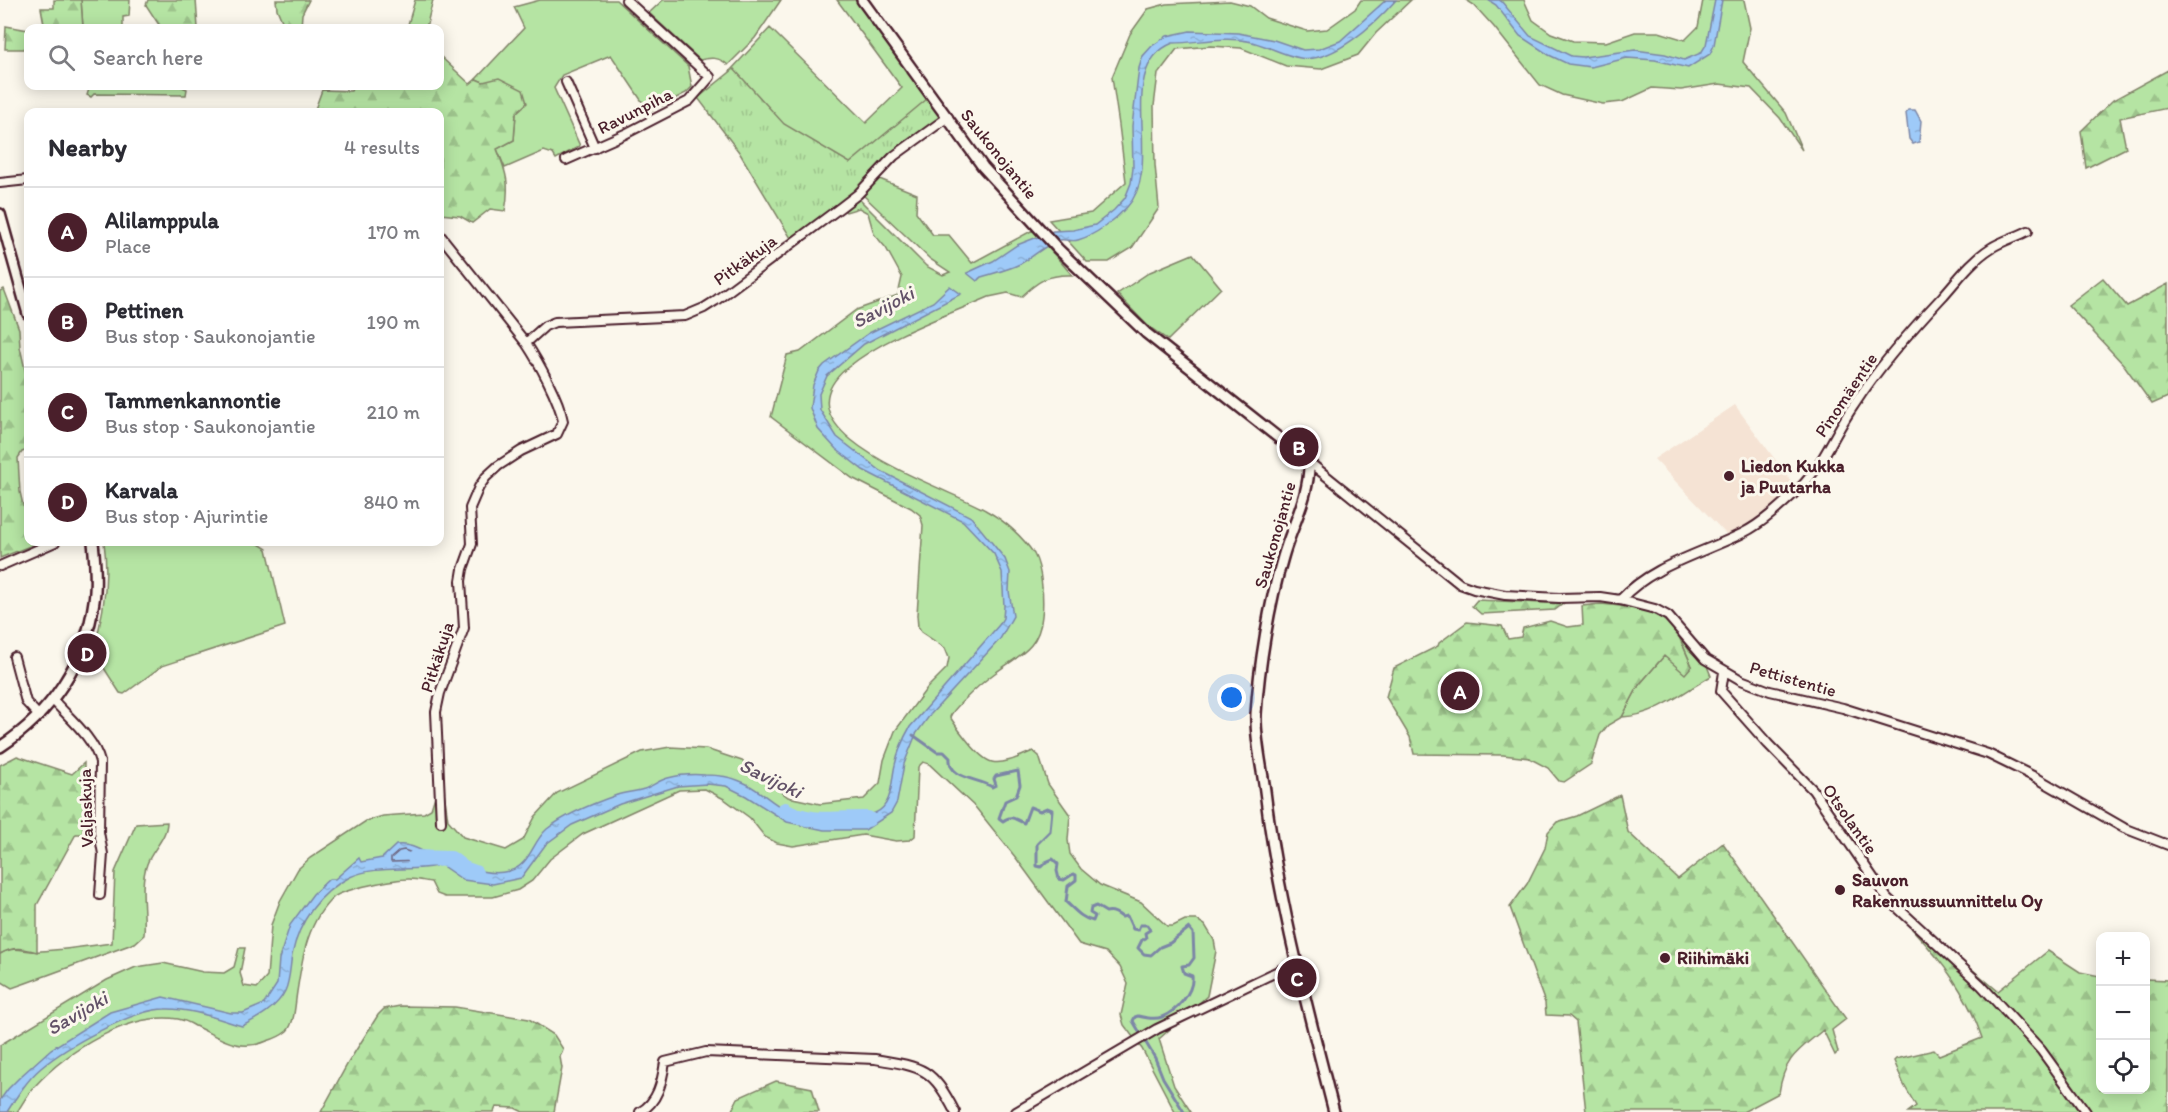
<!DOCTYPE html>
<html lang="en">
<head>
<meta charset="utf-8">
<style>
	body { margin:0; font-family:Itim,sans-serif; background:#f2f2f3; color:#2b2b33 }
	.controls { position:absolute; right:18px; bottom:18px; display:grid; overflow:hidden; border-radius:12px; box-shadow:0 3px 15px #0003 }
	.controls button { width:54px; height:54px; display:grid; place-items:center; padding:0; border:0; border-bottom:2px solid #e1e1e2; background:#fff; color:#2b2b33; font:30px sans-serif }
	.you { position:absolute; left:1232px; top:698px; width:21px; height:21px; margin:-15px; border:4px solid #fff; border-radius:50%; background:#1a73e8; box-shadow:0 0 0 9px #1a73e833 }
	.badge { display:grid; place-items:center; width:39px; height:39px; border-radius:50%; background:#4a1f2b; color:#fff; font-size:20px; font-weight:700 }
	.pin { position:absolute; translate:-50% -50%; border:3px solid #fff; box-shadow:0 2px 6px #0006 }
	.list { margin:0; padding:0; list-style:none }
	h2 { display:flex; justify-content:space-between; align-items:center; height:78px; margin:0; padding:0 24px; font-size:26px }
	h2 small { font-size:20px; font-weight:400; color:#7c7c81 }
	.list li { display:grid; grid-template-columns:39px 1fr auto; gap:18px; align-items:center; box-sizing:border-box; height:90px; padding:0 24px; border-top:2px solid #e1e1e2 }
	.list b { display:block; font-size:22px; white-space:nowrap }
	.list p { margin:0; font-size:20px; white-space:nowrap; color:#7c7c81 }
	.list em { font-size:20px; font-style:normal; color:#7c7c81 }
	.icon { flex:none; width:33px; height:33px; fill:none; stroke:currentColor; stroke-width:2; stroke-linecap:round; stroke-linejoin:round }
	.map { position:relative; flex:none; width:2168px; height:1112px; overflow:hidden }
	.search { position:absolute; background:#fff; box-shadow:0 3px 15px #0003; left:24px; top:24px; width:420px; height:66px; display:flex; align-items:center; gap:15px; box-sizing:border-box; padding:0 21px; border-radius:12px; color:#7c7c81; font-size:22px }
	.panel { position:absolute; background:#fff; box-shadow:0 3px 15px #0003; left:24px; top:108px; width:420px; height:438px; border-radius:12px }
	.map>svg:first-child { display:block }
	.built { fill:#f5e3d4 }
	.grass { fill:#b5e4a3; stroke:#808267; stroke-width:1.5 }
	.forest { fill:url(#forest-firs); stroke:#808267; stroke-width:1.5 }
	.park { fill:url(#park-tufts); stroke:#808267; stroke-width:1.5 }
	.water { fill:url(#water-ripples); stroke:#7c86a6; stroke-width:1.5 }
	.lines { fill:none; stroke-linecap:round; stroke-linejoin:round }
	.shore { stroke:#6c637d; stroke-width:1.5 }
	.stream { stroke:#7c86a6; stroke-width:3 }
	.river { stroke:#9ecaf8; stroke-width:16 }
	.minor-casing { stroke:#4a1f2b; stroke-width:12 }
	.tertiary-casing { stroke:#4a1f2b; stroke-width:14 }
	.minor { stroke:#fbf7ec; stroke-width:8 }
	.tertiary { stroke:#fbf7ec; stroke-width:9 }
	.poi-dot { fill:#4a1f2b; stroke:#fbf7ec; stroke-width:2 }
	.labels { text-anchor:middle; stroke-width:6; stroke-linejoin:round; paint-order:stroke }
	.street-label { font-size:18px; fill:#4a1f2b; stroke:#fbf7ec }
	.poi-label { font-size:18px; font-weight:bold; fill:#4a1f2b; stroke:#fbf7ec; text-anchor:start }
	.water-label { font-size:20px; font-style:italic; fill:#635268; stroke:#fbf7ec }
</style>
</head>
<body>
<div class="map">
<svg width="2168" height="1112" viewBox="0 0 2168 1112">
	<defs>
		<pattern id="forest-firs" width="22" height="20" patternUnits="userSpaceOnUse" patternTransform="scale(1.5)"><rect width="22" height="20" fill="#b5e4a3"/><path d="M5 1l3.5 6h-7zM16 11l3.5 6h-7z" fill="#9dc38c"/></pattern>
		<pattern id="park-tufts" width="24" height="20" patternUnits="userSpaceOnUse" patternTransform="scale(1.5)"><rect width="24" height="20" fill="#b5e4a3"/><path d="M3 7l-1-3M5 7V3M7 7l1-3M15 17l-1-3M17 17v-4M19 17l1-3" fill="none" stroke="#9dc38c"/></pattern>
		<pattern id="water-ripples" width="26" height="14" patternUnits="userSpaceOnUse" patternTransform="scale(1.5)"><rect width="26" height="14" fill="#9ecaf8"/><path d="M2 4q2-2 4 0t4 0M15 11q2-2 4 0t4 0" fill="none" stroke="#8aadd5"/></pattern>
	</defs>
	<rect width="100%" height="100%" fill="#fbf7ec"/>
	<filter id="ink" filterUnits="userSpaceOnUse"><feTurbulence type="fractalNoise" baseFrequency=".0167" numOctaves="2"/><feDisplacementMap in="SourceGraphic" scale="12" xChannelSelector="R" yChannelSelector="G"/><feConvolveMatrix kernelMatrix="1 2 1 2 8 2 1 2 1" color-interpolation-filters="sRGB"/></filter>
	<g filter="url(#ink)">
		<!-- built -->
		<path class="built" d="M1735,405l61,83 -50,38 -18,10 -74,-77z"/>
		<!-- grass -->
		<path class="grass" d="M81,0h49l-1,16 -6,1v11h-40z
			M415,0h18l-7,28h-19z
			M540,0h76l72,66 4,21 -6,6 -37,19 -38,-57 -49,20 -8,13 26,58 -24,13 -3,-5 -9,-3 -39,17 -8,-19 17,-9 2,-27 -33,-31 -7,-3 48,-51 -10,-21z
			M663,0h118l-26,38 -27,27c-9,-8 -17,-8 -28,-5l-51,-47z
			M837,0h19l85,117 -47,34 -33,36 -80,-54 -51,-62 40,-43 96,95 36,-35z
			M1361,0h50l-35,33 -18,22 -37,14 -35,-3 -45,-18 -30,-2 -34,3 -19,25 -4,32 1,59 4,43 -27,40 -23,14h-22l-38,-42 42,-7 35,-31 -7,-57 -7,-48 18,-43 18,-25 18,-5 64,-3 20,5 16,12 41,13 20,-2 28,-20z
			M1466,0h58l9,20 18,13 22,8 33,1 29,-10h24l26,8 13,-13 5,-27h41l6,28 -7,34 43,51 16,37 -22,-32 -29,-30 -32,-4 -38,6 -29,-2 -30,14 -19,2 -41,-9 -22,-10 -46,-58 -20,-22z
			M90,86h90l7,3 -1,6 -92,-1 -3,3 -4,-2z
			M877,178l40,16 -1,18 17,23h16l23,28 61,-33 39,45c-24,-1 -34,6 -51,22l-13,-4 -19,4c-46,20 -103,39 -142,71 -79,66 103,120 140,143 18,10 36,26 47,43 8,14 10,46 8,62 -3,33 -23,39 -47,57 -11,8 -21,17 -31,27 -5,5 -11,10 -14,17 7,11 29,42 42,45 12,3 29,-6 41,-11l6,5 9,28 22,31 -2,25 2,14 11,15 19,16 41,17 26,24h6l12,-6h12l8,5 9,15 2,11 -9,45 -48,43 15,47 17,26h-16l-33,-63 -18,-24 -3,-10 7,-31 -8,-17 -14,-15 -27,-8 -63,-86 -40,-50 -47,-44 -6,-2 -5,5 -3,69 -5,4 -14,1 -33,-6 -70,11 -16,-3 -12,-6 -15,-19 -26,-19 -19,-10 -26,1 -96,44 -33,25 -18,22 -14,9 -25,7h-48l-8,-3 -6,-12c-7,-1 -15,-3 -22,-3 -14,0 -65,10 -75,18 -27,24 -32,62 -37,95 -2,11 -2,31 -10,39 -6,5 -13,8 -20,10 -28,12 -47,-3 -72,-15 -5,-3 -11,-6 -17,-7 -48,-8 -111,32 -143,67 -7,7 -12,17 -18,26h-17v-67l107,-65 29,-13 27,-4 40,9 21,1 10,-6 5,-19h6l-5,25 4,13 13,2 10,-11 4,-52 9,-24 18,-32 12,-11 56,-37 17,-5 41,-3 7,-4 5,-16 8,-1 4,28 15,17 43,13 17,-10 12,-23 22,-24 85,-41 28,-5 36,2 36,12 46,36 32,7 44,-5 16,-16 4,-23 11,-29 32,-43 20,-20 2,-10 -4,-10 -24,-16 -3,-5 -1,-12 6,-90 -3,-10 -9,-7 -59,-30 -81,-61 16,-62 13,-3 56,-42 42,-15 4,-18 -16,-29 -12,-14 -6,-21 -9,-5 -13,4 -3,-3 15,-11 68,68 17,9 7,-3 -20,-13 -67,-64z
			M1193,254l28,34 -53,52 -21,-15 -30,-31 33,-22z
			M104,542h152l11,7 18,77 -123,40 -38,28 -4,-1 -27,-42c11,-36 16,-72 11,-109z
			M1678,634l11,16 18,16 4,10c-27,16 -56,40 -89,41l17,-32 25,-29 28,10z
			M167,822c0,16 -15,28 -20,42 -8,22 -1,48 -3,71l-9,8 -109,40 -14,5 -10,-6 -2,-3v-25c17,-10 24,-1 41,-3 24,-1 47,-5 71,-8l3,-71 21,-48z"/>
		<!-- forest -->
		<path class="forest" d="M54,0h27l2,28h-44l5,-4 -3,-16h13z
			M148,0h48l2,28h-37l-15,-23z
			M276,0h33l-7,14 -1,14h-16l-8,-19z
			M6,26l22,4v19h-23z
			M440,56l30,28 6,-5 7,3 16,-4 24,12 4,13 -11,10 -2,27 -17,9c10,25 13,36 8,62l-15,-2 -18,14 -12,-7 -20,-2v-102h-126l8,-22 29,1 2,-5h87z
			M2168,70v38l-48,10 6,30 -40,20 -5,-37 32,-31z
			M2103,278l24,28 41,-22v113l-16,7 -28,-39 -56,-60z
			M4,289l15,40 1,18 8,36v67l-6,2 -4,6 2,34 3,13 5,7v30h12l-40,16v-267z
			M1477,600l86,4 -8,6 -74,4 -9,-8z
			M1601,604c26,2 63,6 77,31 5,10 9,21 14,31l-7,8 -21,-18 -25,29 -17,32 -14,8 -8,10 -9,29 -27,18 -5,-1 -11,-13 -19,-10 -26,-3 -89,-1 -4,-17 -24,-40 8,-29 44,-22 1,-3 28,-21 35,4 6,13 13,-2 2,-9 27,-7 18,6 15,-2 -1,-19z
			M17,756l55,18 12,-11 -1,71h-7l-39,71v47c-14,-4 -24,-6 -37,2v-189z
			M1620,795l8,37 50,47 45,-36 123,176 -14,11 6,22 -3,3 -12,-25c-25,21 -39,28 -44,63l-36,19h-157l-10,-90 -7,-6 -23,-1 -1,-12 -35,-96 17,-23 18,-36 3,-16 9,-10 20,-6z
			M1917,923l81,68 50,-40 32,21 20,4v114h46v-111l22,1v132h-260l8,-6 -12,-21 -10,-24 2,-2 38,-9 5,5 43,-17c-14,-43 -39,-76 -70,-109z
			M400,1006l55,1 74,12 25,16 9,14 -3,8 2,11 -8,44h-31l-8,-4 -19,-1 -2,5h-173l27,-49 30,-48 6,-6z
			M776,1081l36,7 7,24h-88l7,-14z"/>
		<!-- park -->
		<path class="park" d="M734,69l50,55 66,39 77,-64 14,18 -47,34 -45,47 -57,42 -53,-88 -41,-54z"/>
		<!-- water -->
		<path class="water" d="M1386,0h10c-20,23 -64,64 -96,58 -18,-3 -35,-14 -53,-17 -24,-5 -50,2 -74,2 -61,24 -7,123 -46,164 -12,13 -31,28 -49,33 -6,2 -12,-1 -18,0 -15,4 -26,17 -40,24 -12,6 -26,9 -39,13l-4,4 -10,-8 26,-12 24,-16 36,-14 20,-1 22,-5 19,-15 11,-12 6,-15 2,-15 -1,-42 7,-58 4,-12 9,-10 15,-10 23,-5 48,2 36,7 29,10 16,-1 21,-8z
			M1488,0h11l3,2 28,34 41,20 12,1 52,-7 30,4 19,6 17,-7 5,-8 9,-45h7l-8,45 -4,9 -22,14 -33,-8 -28,-2 -36,9 -23,-3 -19,-9 -29,-19 -24,-31z
			M1908,110h7l6,11 -2,21 -6,2 -4,-5 -3,-26z
			M950,286l11,8 -97,50 -37,32 -8,18 1,16 17,27 44,34 90,46 34,42 5,13 -1,19 4,25 -13,23 -70,76 -14,19 -12,30 -7,38 -6,11 -26,17h-41l-37,-8 -41,-26 -20,-10 -19,-2 -29,2 -58,18 -48,21 -26,19 -25,34 -28,6 -30,-4 -22,-15c-29,8 -62,-1 -91,12 -31,16 -51,44 -58,78 -2,11 -2,26 -7,36 -8,17 -27,27 -43,35 -24,-7 -52,-18 -77,-17 -32,0 -99,38 -124,59 -14,12 -24,28 -34,44h-7v-12l8,-11 13,-13 30,-27 59,-37 53,-15 68,16h12l21,-9 13,-20 2,-25 11,-34 23,-31 16,-15h6l24,-21 2,4 21,-4 14,-13c16,-2 25,6 38,12 7,4 15,4 22,6 17,6 34,13 53,8 21,-5 23,-29 38,-42 19,-15 47,-26 70,-34 9,-3 18,-3 27,-6 8,-3 16,-9 24,-11 11,-3 25,-4 37,-3 12,0 24,1 35,6 17,6 30,21 46,29 25,12 63,13 89,3 18,-7 16,-32 20,-48 3,-14 8,-26 15,-38l89,-102 4,-7 1,-12 -2,-34 -8,-18 -31,-33 -100,-51 -27,-21 -18,-20 -8,-21 3,-23 6,-14 5,-6 45,-32 64,-31z"/>
		<g class="lines">
			<!-- shore -->
			<path class="shore" d="M404,850l16,6 1,5 -30,1v-4l8,-7z"/>
			<!-- stream -->
			<path class="stream" d="M913,735l24,17h7l6,6c-2,21 28,20 42,29l4,-2 -2,-6 2,-3 22,-5 2,14 -4,11 -11,5 -6,17 4,3c9,-7 12,-1 21,2l6,-16 10,4 7,-3 5,2 -2,21 -13,13v22l4,1 5,-5 7,-3 5,5 -1,7 2,8 5,1 9,-6 3,1v5l-8,6 -2,16c8,7 16,17 27,19l2,-5 -5,-3 1,-5 5,-2 10,6c6,-2 11,1 16,5l5,-1 6,13 5,1 2,-5h7l3,5 -5,3 1,5 -4,2 -4,8 6,6 7,1 9,-8 10,-4 19,-15 4,5 1,25 -5,7 -7,1 2,7 8,3c2,16 -15,35 -30,41 -7,3 -16,1 -24,-1l-3,1 -2,4 22,37 8,20 21,34"/>
			<!-- river -->
			<path class="river" d="M785,810c24,15 56,8 83,9
				M415,858l36,1 13,10 11,4"/>
			<defs>
				<path id="minor" d="M566,82l29,66
					M566,160l59,-26 64,-33 21,-24 -84,-77
					M0,183l28,-3
					M440,235l86,108 19,-17 10,-4 130,-6 19,-8 11,-7 126,-94 17,-13 36,-38 54,-39
					M1309,462l151,122 14,5 31,6 54,3 41,-1 20,3 35,9 13,7 37,43 36,21 29,11 73,17 145,46 47,23 89,51 44,17
					M0,566l55,-24
					M1620,600c32,-35 81,-46 123,-67 20,-10 40,-29 57,-45 23,-23 35,-56 54,-83 26,-40 57,-75 89,-109 15,-17 29,-36 48,-48 11,-7 25,-11 37,-17
					M14,657l12,45 13,14
					M1724,672l-3,19 47,53 45,46 74,108 94,87 60,65 45,62
					M53,700c16,18 41,38 47,62l-1,70 4,22 -3,41
					M441,822l-5,-110 4,-19 24,-65 -3,-47 2,-12 9,-25 -2,-36 9,-21 7,-10 12,-11 23,-15 36,-17 6,-13c-4,-22 -25,-60 -37,-78
					M640,1112c18,-10 22,-30 25,-50l41,-10 169,7c49,8 57,9 80,53
					M1016,1112l141,-83 140,-67"/>
				<path id="tertiary" d="M862,0l121,167 75,82 88,84 163,129c1,34 -17,63 -26,95 -14,47 -24,109 -27,157 -1,25 6,53 9,77 13,109 42,215 69,321
					M0,214l28,100
					M0,747c51,-33 86,-85 94,-146 3,-19 1,-40 -1,-59"/>
			</defs>
			<!-- minor casing -->
			<use href="#minor" class="minor-casing"/>
			<!-- tertiary casing -->
			<use href="#tertiary" class="tertiary-casing"/>
			<!-- minor -->
			<use href="#minor" class="minor"/>
			<!-- tertiary -->
			<use href="#tertiary" class="tertiary"/>
		</g>
	</g>
	<!-- markers -->
	<g class="poi-dot">
		<circle cx="1729" cy="476" r="6"/>
		<circle cx="1840" cy="890" r="6"/>
		<circle cx="1665" cy="958" r="6"/>
	</g>
	<g class="labels">
		<!-- street labels -->
		<g class="street-label">
			<text transform="translate(635 111) rotate(-27)" y="6">Ravunpiha</text>
			<text transform="translate(999 154) rotate(51)" y="6">Saukonojantie</text>
			<text transform="translate(745 260) rotate(-36)" y="6">Pitkäkuja</text>
			<text transform="translate(1846 395) rotate(-56)" y="6">Pinomäentie</text>
			<text transform="translate(1275 535) rotate(-74)" y="6">Saukonojantie</text>
			<text transform="translate(437 657) rotate(-72)" y="6">Pitkäkuja</text>
			<text transform="translate(1793 679) rotate(16)" y="6">Pettistentie</text>
			<text transform="translate(86 808) rotate(-92)" y="6">Valjaskuja</text>
			<text transform="translate(1850 819) rotate(55)" y="6">Otsolantie</text>
		</g>
		<!-- poi labels -->
		<g class="poi-label">
			<text x="1741" y="472">Liedon Kukka<tspan x="1741" dy="21">ja Puutarha</tspan></text>
			<text x="1852" y="886">Sauvon<tspan x="1852" dy="21">Rakennussuunnittelu Oy</tspan></text>
			<text x="1677" y="964">Riihimäki</text>
		</g>
		<!-- water labels -->
		<g class="water-label">
			<text transform="translate(883 307) rotate(-28)" y="7">Savijoki</text>
			<text transform="translate(771 778) rotate(26)" y="7">Savijoki</text>
			<text transform="translate(77 1013) rotate(-30)" y="7">Savijoki</text>
		</g>
	</g>
</svg>
<div class="controls">
<button>+</button>
<button>−</button>
<button><svg class="icon" aria-label="locate" viewBox="0 0 24 24"><circle cx="12" cy="12" r="6"/><path d="M12 2v4M12 18v4M2 12h4M18 12h4"/></svg></button>
</div>
<div class="you"></div>
<div class="pin badge" style="left:1460px;top:691px">A</div>
<div class="pin badge" style="left:1299px;top:447px">B</div>
<div class="pin badge" style="left:1297px;top:978px">C</div>
<div class="pin badge" style="left:87px;top:653px">D</div>
<div class="search"><svg class="icon" aria-label="search" viewBox="0 0 24 24"><circle cx="10" cy="10" r="6"/><path d="M15 15l6 6"/></svg>Search here</div>
<section class="panel">
<h2>Nearby<small>4 results</small></h2>
<ul class="list">
<li><span class="badge">A</span><div><b>Alilamppula</b><p>Place</p></div><em>170 m</em></li>
<li><span class="badge">B</span><div><b>Pettinen</b><p>Bus stop · Saukonojantie</p></div><em>190 m</em></li>
<li><span class="badge">C</span><div><b>Tammenkannontie</b><p>Bus stop · Saukonojantie</p></div><em>210 m</em></li>
<li><span class="badge">D</span><div><b>Karvala</b><p>Bus stop · Ajurintie</p></div><em>840 m</em></li>
</ul>
</section>
</div>
</body>
</html>
